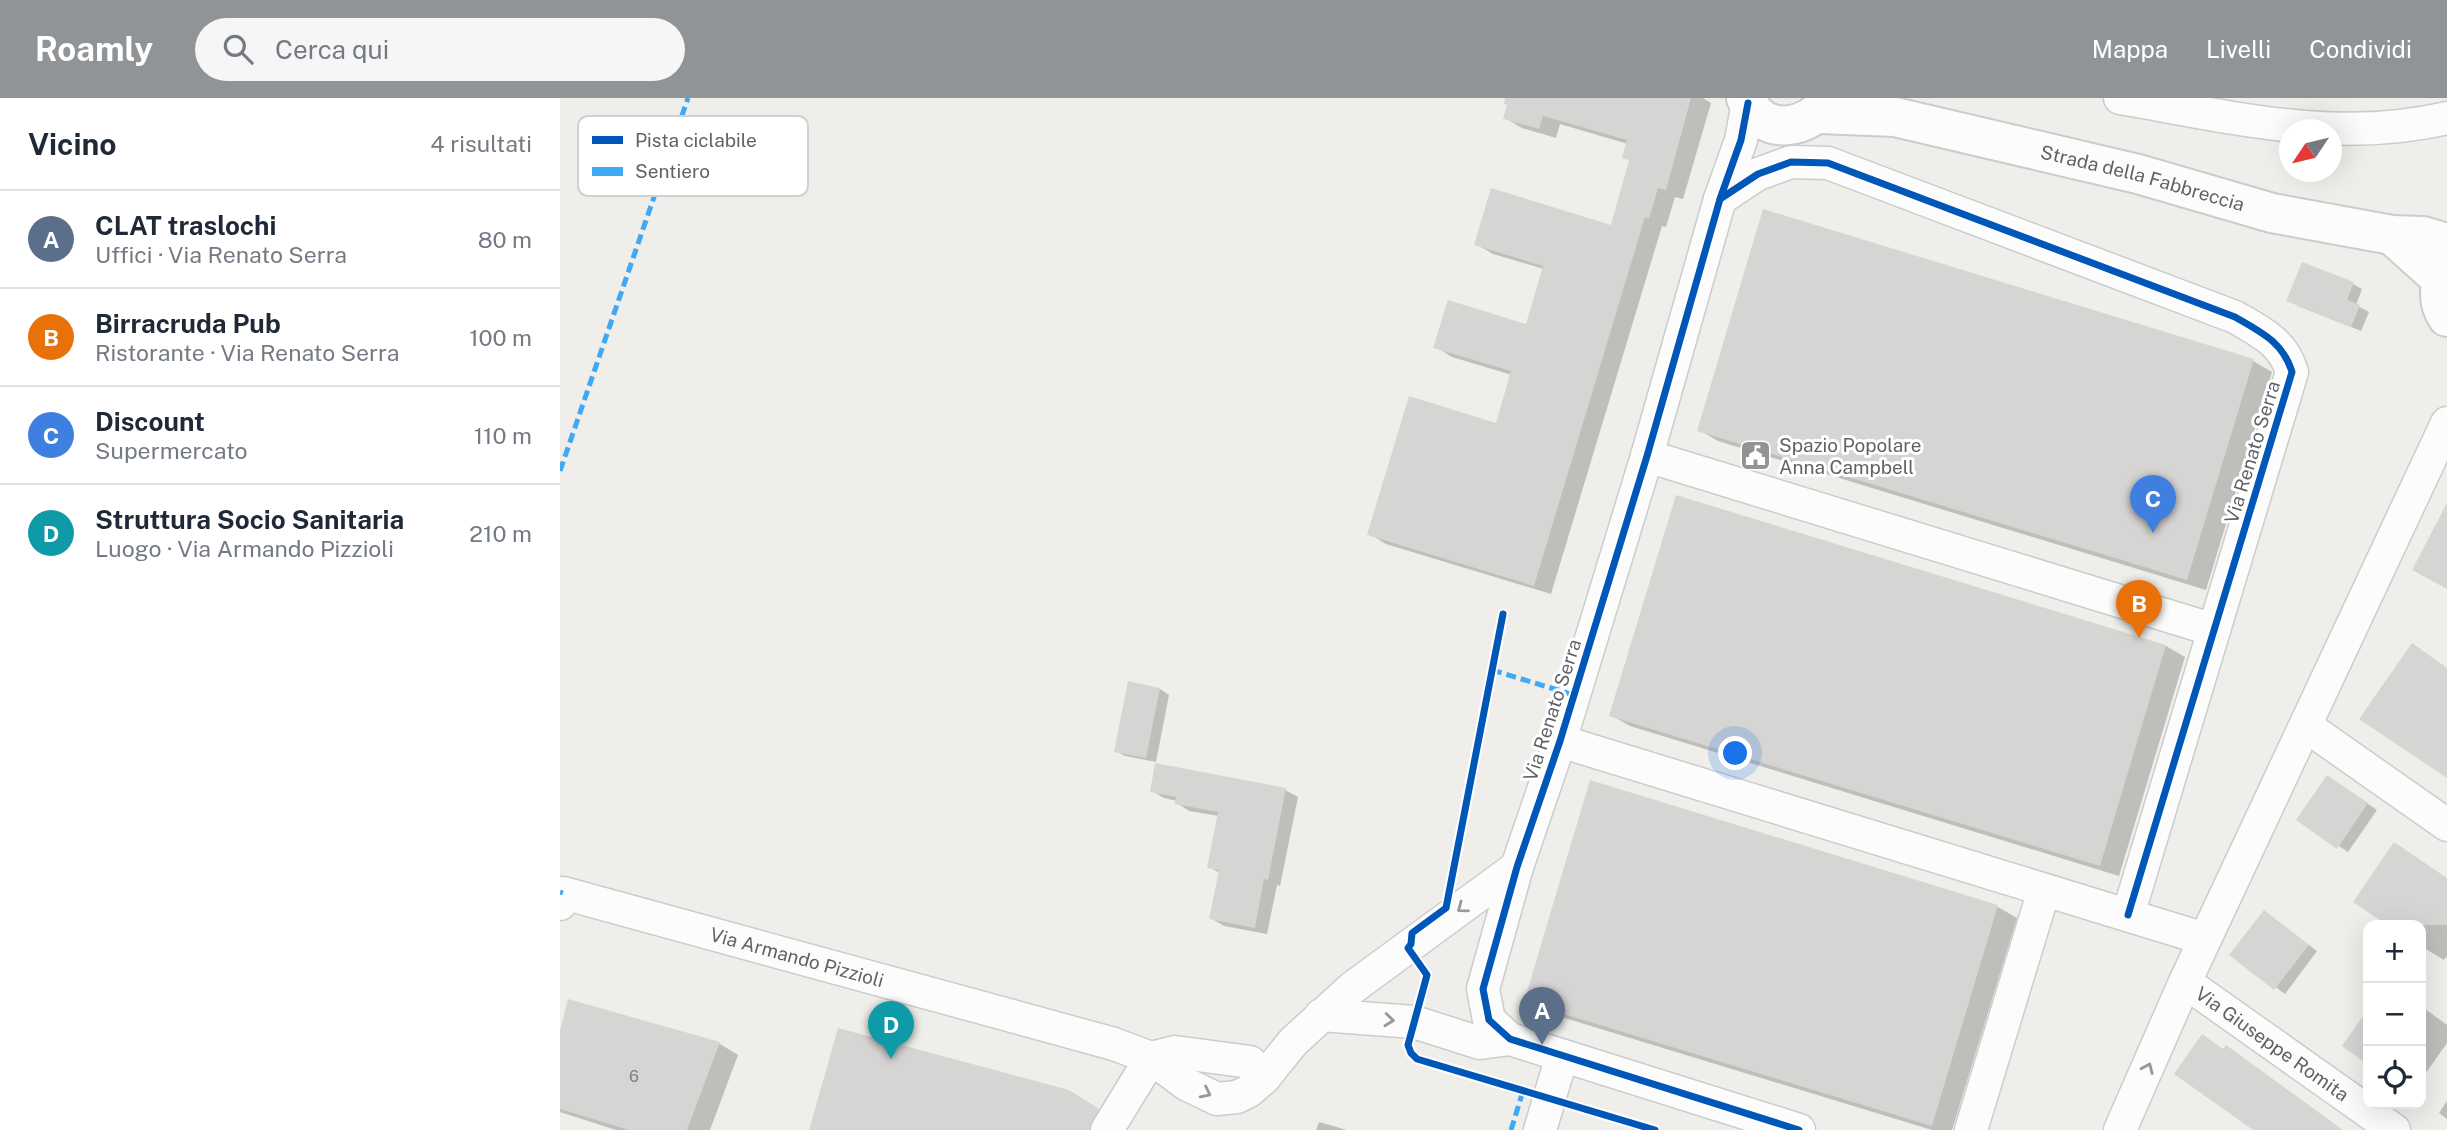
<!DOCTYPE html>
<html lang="it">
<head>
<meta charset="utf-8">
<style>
	body { margin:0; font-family:"Public Sans",sans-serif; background:#f6f6f7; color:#1f2937 }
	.controls { position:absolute; right:21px; bottom:21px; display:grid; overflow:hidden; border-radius:14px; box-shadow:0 7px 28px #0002 }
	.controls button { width:63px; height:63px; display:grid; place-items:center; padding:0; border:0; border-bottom:2px solid #e0e1e3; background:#fff; color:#1f2937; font:35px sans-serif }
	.compass { position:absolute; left:1719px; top:21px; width:63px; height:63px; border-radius:50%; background:#fff; box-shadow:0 7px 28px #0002; rotate:235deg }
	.you { position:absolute; left:1176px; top:656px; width:24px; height:24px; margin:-18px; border:5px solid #fff; border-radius:50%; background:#1a73e8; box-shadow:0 0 0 10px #1a73e833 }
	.badge { display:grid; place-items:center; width:46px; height:46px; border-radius:50%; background:#919496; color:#fff; font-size:23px; font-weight:700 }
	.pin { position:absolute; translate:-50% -58px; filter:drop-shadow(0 2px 4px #0008) }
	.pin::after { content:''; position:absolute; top:37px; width:24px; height:21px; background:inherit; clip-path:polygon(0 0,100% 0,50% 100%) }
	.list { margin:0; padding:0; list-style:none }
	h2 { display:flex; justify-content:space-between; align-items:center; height:91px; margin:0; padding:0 28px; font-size:30px }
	h2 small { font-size:23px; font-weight:400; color:#747a83 }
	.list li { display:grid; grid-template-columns:46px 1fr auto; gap:21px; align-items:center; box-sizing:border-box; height:98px; padding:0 28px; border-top:2px solid #e0e1e3 }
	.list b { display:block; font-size:26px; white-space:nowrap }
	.list p { margin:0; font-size:23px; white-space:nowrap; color:#747a83 }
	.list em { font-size:23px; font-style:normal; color:#747a83 }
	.icon { flex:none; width:38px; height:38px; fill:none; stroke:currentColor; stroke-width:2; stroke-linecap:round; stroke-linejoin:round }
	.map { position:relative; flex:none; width:1887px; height:1032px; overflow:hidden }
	header { display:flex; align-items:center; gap:42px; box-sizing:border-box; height:98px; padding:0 35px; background:#919496; color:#fff }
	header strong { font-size:33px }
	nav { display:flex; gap:38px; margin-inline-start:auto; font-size:24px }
	.search { width:490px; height:63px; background:#f6f6f7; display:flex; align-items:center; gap:18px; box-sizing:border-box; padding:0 24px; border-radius:38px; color:#747a83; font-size:26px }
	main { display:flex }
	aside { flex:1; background:#fff }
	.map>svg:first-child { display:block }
	.shadow { fill:#0003 }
	.building { fill:#d6d5d3 }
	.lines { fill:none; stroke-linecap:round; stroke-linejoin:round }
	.minor-casing { stroke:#cbcccc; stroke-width:35 }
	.tertiary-casing { stroke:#cbcccc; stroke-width:42 }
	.minor { stroke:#fdfcfc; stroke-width:32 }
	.tertiary { stroke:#fdfcfc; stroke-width:38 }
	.quiet { stroke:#3fa9f5; stroke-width:5; stroke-dasharray:10 5; stroke-linecap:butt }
	.cycleway-casing { stroke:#fff; stroke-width:11 }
	.cycleway { stroke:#0057b8; stroke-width:7 }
	.oneway { stroke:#96999c }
	.labels { text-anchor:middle; stroke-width:6; stroke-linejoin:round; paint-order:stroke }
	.number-label { font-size:16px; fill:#7e8184 }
	.street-label { font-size:19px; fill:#5f6368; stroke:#fff }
	.poi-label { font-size:19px; fill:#5f6368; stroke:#fff; text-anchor:start }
	.key { fill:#fff; stroke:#cfd0d2; stroke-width:2 }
	.key-label { font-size:19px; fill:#5f6368 }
</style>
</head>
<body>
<header>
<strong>Roamly</strong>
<div class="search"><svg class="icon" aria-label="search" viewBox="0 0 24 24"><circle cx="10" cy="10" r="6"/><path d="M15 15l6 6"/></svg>Cerca qui</div>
<nav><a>Mappa</a><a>Livelli</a><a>Condividi</a></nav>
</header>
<main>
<aside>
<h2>Vicino<small>4 risultati</small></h2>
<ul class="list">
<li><span class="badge" style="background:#5c6f8a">A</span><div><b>CLAT traslochi</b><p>Uffici · Via Renato Serra</p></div><em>80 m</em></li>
<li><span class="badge" style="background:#e8710a">B</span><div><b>Birracruda Pub</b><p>Ristorante · Via Renato Serra</p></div><em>100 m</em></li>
<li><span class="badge" style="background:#3f7fe0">C</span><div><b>Discount</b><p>Supermercato</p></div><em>110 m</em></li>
<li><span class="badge" style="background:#0f9aa8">D</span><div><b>Struttura Socio Sanitaria</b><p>Luogo · Via Armando Pizzioli</p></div><em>210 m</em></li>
</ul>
</aside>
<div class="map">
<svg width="1887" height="1032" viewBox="0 0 1887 1032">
	<rect width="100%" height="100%" fill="#efeeea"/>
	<!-- shadow -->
	<path class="shadow" d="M951,0h192l8,5 -28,96 -8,-2 -9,30 -4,-1 -111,368 -165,-50 -16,-10 127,-109 15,-50 -60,-18 -16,-10 91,-21 17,-57 -51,-15 -17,-10 136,-17 19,-66 -7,-4 4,-13 -68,-20 -4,14 -34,-10 -17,-10z
		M1793,186l9,5 -6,16 13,7 -8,19 -63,-25z
		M1693,263l19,11 -66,218 -488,-149 -19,-11z
		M1117,399l489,149 19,11 -66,219 -489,-150 -19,-11z
		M600,591l9,6 -13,67 -31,-6 -9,-5z
		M1031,685l407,124 19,11 -65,212h-20l-387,-118 -19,-11z
		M1777,685l40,27 -29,42 -49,-32z
		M725,692l13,7 -18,89 -3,-1 -10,49 -43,-8 -13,-8 9,-45 -11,-6 10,-51 -30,-5 -12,-8v-2l-13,-3 -12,-7z
		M1887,781v77l-3,4 -23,-14v-21h-31l-34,-24z
		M1713,820l44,33 -32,43 -53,-39z
		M9,903l151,43 18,11 -28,75h-94l-56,-18v-74z
		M1861,908l26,19v18l-26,37z
		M508,994l48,29 -5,9h-301z
		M1887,1003v18l-8,-6z
		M759,1024l28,8h-31z"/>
	<!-- building -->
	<path class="building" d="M945,0h186l-25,92 -8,-2 -9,31 -4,-2 -111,369 -167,-51 42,-139 87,27 15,-52 -78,-23 15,-48 78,24 17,-58 -69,-21 17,-57 120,37 18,-65 -7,-2 5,-18 -84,-24 -4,13 -36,-10 4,-14 -3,-1z
		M1203,111l491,150 -67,221 -490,-149z
		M1742,164l52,20 -7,18 13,5 -9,22 -65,-26z
		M1116,397l490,150 -66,221 -491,-150z
		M1887,405v86l-35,-19z
		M1852,545l35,25v110l-88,-59z
		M568,583l32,7 -14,70 -32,-6z
		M595,665l131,25 -18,92 -4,-1 -9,49 -46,-9 10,-49 -12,-2 11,-56 -43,-8 1,-7 -26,-5z
		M1767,677l41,28 -31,46 -41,-29z
		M1030,682l408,125 -66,221 -408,-124z
		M1834,744l53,36v47h-60l-34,-23z
		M1704,812l45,35 -35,45 -45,-35z
		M8,901l152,43 -33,88h-58l-69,-21v-78z
		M1808,911v56l-26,-19z
		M278,930l231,62 30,19 -10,21h-280z
		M1642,936l21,15 3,-4 117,85h-90l-79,-56z"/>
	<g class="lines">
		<defs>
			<g id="minor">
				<path d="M1560,0c112,19 214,46 327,20"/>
				<path d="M1188,5l-7,37 -21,59 -73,257 -87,285 -43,126 -34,122 6,31 21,19 289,91"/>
				<path d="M1160,101l38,-25 33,-12 37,1 407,154c26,15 48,25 57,55l-164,543"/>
				<path d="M1087,358l567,174"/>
				<path d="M1746,628l141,99"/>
				<path d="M1000,643l645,198"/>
				<path id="s1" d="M0,806l3,-11 551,151 37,14 35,26 31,15 20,-2 12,-6 15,-13 29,-36 59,-54 165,-121"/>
				<path id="s2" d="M1625,884l209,148"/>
				<path d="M761,917l93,7 66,21 30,-4"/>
				<path d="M591,960l24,-6 75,10 14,16"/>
				<path d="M547,1032l44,-72"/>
				<path d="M980,1032l22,-74"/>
				<path d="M1411,1032l73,-240"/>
				<path d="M1560,1032l65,-148 262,-559"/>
			</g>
			<g id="tertiary">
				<path d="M1186,0c15,40 64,33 84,0"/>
				<path id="s3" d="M1259,16l76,3 243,57 134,39 120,22 31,1 24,7"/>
				<path d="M1832,137l49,44"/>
				<path d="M1887,168c-8,17 -11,34 0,51"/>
			</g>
		</defs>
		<!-- minor casing -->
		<use href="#minor" class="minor-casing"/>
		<!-- tertiary casing -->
		<use href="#tertiary" class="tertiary-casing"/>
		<!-- minor -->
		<use href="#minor" class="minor"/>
		<!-- tertiary -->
		<use href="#tertiary" class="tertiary"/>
		<!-- quiet -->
		<path class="quiet" d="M0,373l128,-373
			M932,572l82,25
			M0,794l3,1
			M951,1032l12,-39"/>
		<defs>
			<path id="cycleway" d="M1188,5l-7,37 -21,59 -73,257 -87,285 -43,126 -34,122 6,31 21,19 289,91
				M1160,101l38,-25 33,-12 37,1 407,154c26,15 48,25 57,55l-164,543
				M943,516l-57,294 -34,25 -1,11 -3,4 19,27 -19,70 3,8 6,6 238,71"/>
		</defs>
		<!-- cycleway casing -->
		<use href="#cycleway" class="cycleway-casing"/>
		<!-- cycleway -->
		<use href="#cycleway" class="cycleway"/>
	</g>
	<!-- one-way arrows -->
	<defs><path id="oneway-chevron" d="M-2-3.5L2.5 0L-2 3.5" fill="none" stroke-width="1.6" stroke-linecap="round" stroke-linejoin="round" transform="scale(1.75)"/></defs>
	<g class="oneway">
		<use href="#oneway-chevron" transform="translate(902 810) rotate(143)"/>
		<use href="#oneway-chevron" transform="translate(829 922) rotate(6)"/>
		<use href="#oneway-chevron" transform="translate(1588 970) rotate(-66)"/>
		<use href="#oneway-chevron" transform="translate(646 995) rotate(26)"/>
	</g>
	<!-- icons -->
	<defs>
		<symbol id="civic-square" viewBox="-11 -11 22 22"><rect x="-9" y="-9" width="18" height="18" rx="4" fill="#919496" stroke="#fff"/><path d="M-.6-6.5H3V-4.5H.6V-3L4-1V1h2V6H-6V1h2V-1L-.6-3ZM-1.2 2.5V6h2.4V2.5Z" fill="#fff"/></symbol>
	</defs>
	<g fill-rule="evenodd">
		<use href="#civic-square" x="1178" y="340" width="35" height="35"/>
	</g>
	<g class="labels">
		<!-- number labels -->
		<g class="number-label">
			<text x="74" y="984">6</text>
		</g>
		<!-- street labels -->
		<g class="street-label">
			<text dy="7" stroke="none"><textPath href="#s3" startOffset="331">Strada della Fabbreccia</textPath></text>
			<text transform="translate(1692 354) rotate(-73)" y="7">Via Renato Serra</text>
			<text transform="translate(992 612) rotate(-72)" y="7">Via Renato Serra</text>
			<text dy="7" stroke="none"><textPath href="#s1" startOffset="254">Via Armando Pizzioli</textPath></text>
			<text dy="7" stroke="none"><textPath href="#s2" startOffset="107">Via Giuseppe Romita</textPath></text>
		</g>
		<!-- poi labels -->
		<g class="poi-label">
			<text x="1219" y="354">Spazio Popolare<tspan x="1219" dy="22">Anna Campbell</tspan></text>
		</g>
	</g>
	<!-- legend -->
	<rect x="18" y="18" width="230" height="80" rx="10" class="key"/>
	<rect x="32" y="38" width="31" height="8" fill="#0057b8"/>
	<rect x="32" y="69" width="31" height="9" fill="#3fa9f5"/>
	<g class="key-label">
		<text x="75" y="49">Pista ciclabile</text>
		<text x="75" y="80">Sentiero</text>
	</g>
</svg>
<div class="controls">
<button>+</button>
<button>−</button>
<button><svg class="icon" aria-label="locate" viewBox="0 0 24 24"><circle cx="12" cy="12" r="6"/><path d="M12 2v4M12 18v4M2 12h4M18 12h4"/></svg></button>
</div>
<svg class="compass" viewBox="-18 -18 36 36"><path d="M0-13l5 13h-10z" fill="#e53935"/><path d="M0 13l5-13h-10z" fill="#747a83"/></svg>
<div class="you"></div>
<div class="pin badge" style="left:982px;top:947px;background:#5c6f8a">A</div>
<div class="pin badge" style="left:1579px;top:540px;background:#e8710a">B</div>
<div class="pin badge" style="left:1593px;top:435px;background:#3f7fe0">C</div>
<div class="pin badge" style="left:331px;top:961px;background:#0f9aa8">D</div>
</div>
</main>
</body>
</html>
